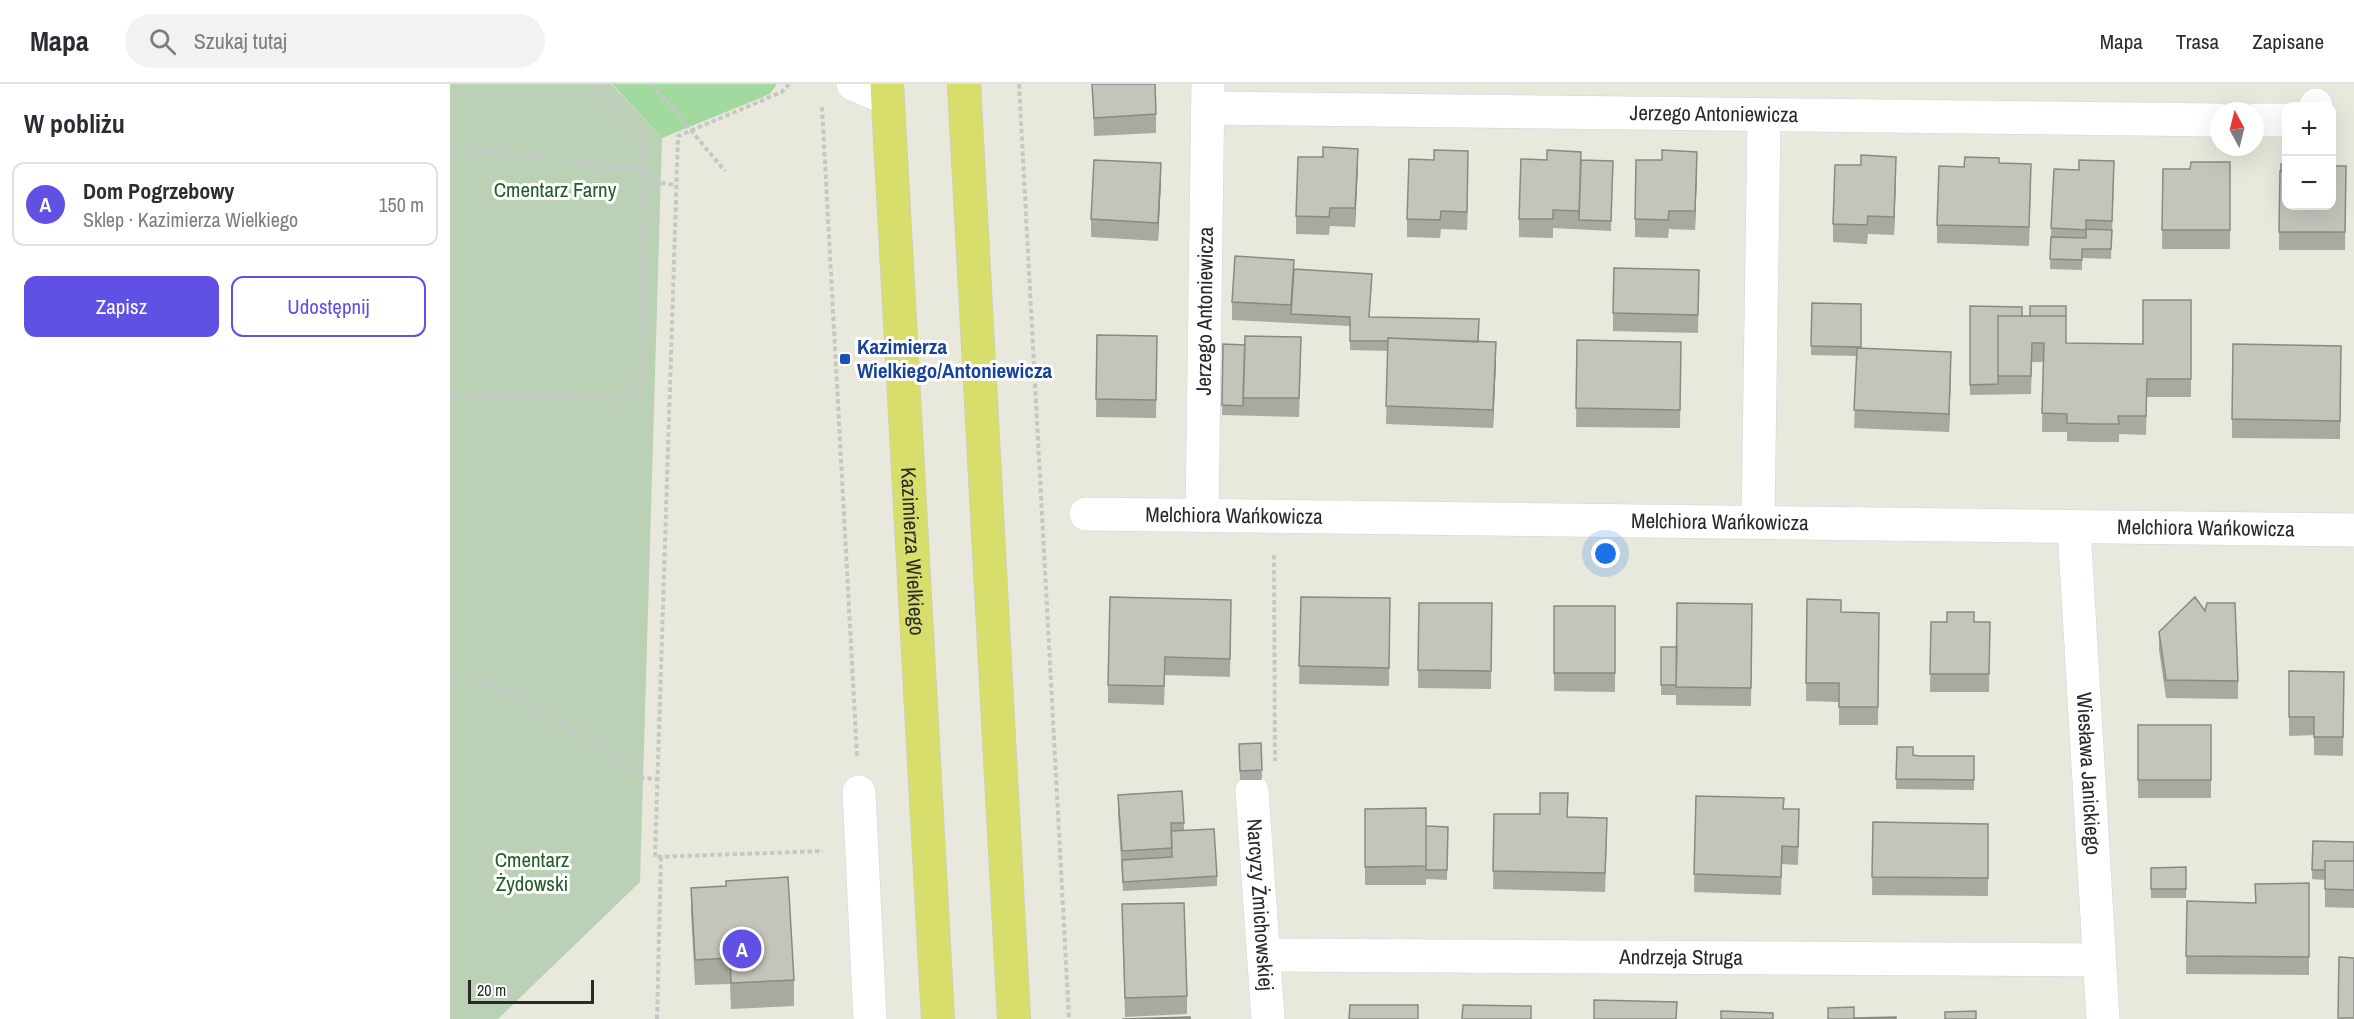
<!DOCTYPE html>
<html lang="pl">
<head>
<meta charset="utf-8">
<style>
	body { margin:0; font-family:"Archivo Narrow",sans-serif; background:#f2f2f3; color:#2b2b33 }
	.controls { position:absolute; right:18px; top:18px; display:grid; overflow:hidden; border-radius:12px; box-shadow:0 6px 24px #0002 }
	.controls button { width:54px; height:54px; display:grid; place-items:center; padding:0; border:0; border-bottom:2px solid #e1e1e2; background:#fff; color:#2b2b33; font:30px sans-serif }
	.compass { position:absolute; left:1760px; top:18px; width:54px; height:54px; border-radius:50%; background:#fff; box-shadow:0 6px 24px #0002; rotate:353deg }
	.scale { position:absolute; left:18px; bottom:15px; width:126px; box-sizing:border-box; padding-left:6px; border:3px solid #292929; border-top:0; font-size:16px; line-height:21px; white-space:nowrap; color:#292929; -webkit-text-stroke:4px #fff; paint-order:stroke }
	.you { position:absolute; left:1156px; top:470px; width:21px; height:21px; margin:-15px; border:4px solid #fff; border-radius:50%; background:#1a73e8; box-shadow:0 0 0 9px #1a73e833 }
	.badge { display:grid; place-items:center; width:39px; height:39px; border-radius:50%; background:#6050e3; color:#fff; font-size:20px; font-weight:700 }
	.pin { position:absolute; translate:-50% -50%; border:3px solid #fff; box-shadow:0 2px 6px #0006 }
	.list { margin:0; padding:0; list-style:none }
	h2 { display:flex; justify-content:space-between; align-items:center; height:78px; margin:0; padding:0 24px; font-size:26px }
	h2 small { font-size:20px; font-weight:400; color:#7c7c81 }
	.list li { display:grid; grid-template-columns:39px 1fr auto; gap:18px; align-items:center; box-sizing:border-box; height:84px; margin:0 12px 12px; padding:0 12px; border:2px solid #e1e1e2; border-radius:12px }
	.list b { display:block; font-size:22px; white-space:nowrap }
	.list p { margin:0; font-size:20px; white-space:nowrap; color:#7c7c81 }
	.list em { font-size:20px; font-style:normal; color:#7c7c81 }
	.actions { display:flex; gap:12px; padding:18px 24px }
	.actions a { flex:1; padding:14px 0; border:2px solid #6050e3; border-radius:12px; text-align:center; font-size:21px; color:#6050e3 }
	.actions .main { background:#6050e3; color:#fff }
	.icon { flex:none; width:33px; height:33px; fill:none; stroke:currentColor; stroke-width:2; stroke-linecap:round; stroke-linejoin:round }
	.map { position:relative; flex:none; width:1904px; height:935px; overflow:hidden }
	header { display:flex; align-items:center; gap:36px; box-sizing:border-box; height:84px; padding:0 30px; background:#fff; border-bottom:2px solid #e1e1e2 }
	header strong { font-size:28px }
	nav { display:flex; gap:33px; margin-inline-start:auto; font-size:21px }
	.search { width:420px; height:54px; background:#f2f2f3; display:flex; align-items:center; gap:15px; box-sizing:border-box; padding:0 21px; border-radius:33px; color:#7c7c81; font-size:22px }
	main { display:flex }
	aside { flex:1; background:#fff }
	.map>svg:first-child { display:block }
	.green { fill:#a2d99f }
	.cemetery { fill:#bbd1b6 }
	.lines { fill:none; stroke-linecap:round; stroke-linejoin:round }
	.minor-casing { stroke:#d3d2e0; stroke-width:34 }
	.major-casing { stroke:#c7c7c7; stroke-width:34 }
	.path { stroke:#c7c7c7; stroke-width:4; stroke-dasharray:4.5 3; stroke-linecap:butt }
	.minor { stroke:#fff; stroke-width:33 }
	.major { stroke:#d7de6c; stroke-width:33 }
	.wall { fill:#a9a9a2 }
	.shaded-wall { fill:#8a8984 }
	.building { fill:#c5c4bc; stroke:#8a8984; stroke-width:1.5 }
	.transit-dot { fill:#1a4fb4; stroke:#fff; stroke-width:2 }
	.labels { text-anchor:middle; stroke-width:6; stroke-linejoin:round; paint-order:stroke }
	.street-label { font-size:21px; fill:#292929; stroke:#fff }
	.park-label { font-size:21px; fill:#225c28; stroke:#fff }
	.transit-label { font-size:21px; font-weight:bold; fill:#164399; stroke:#fff; text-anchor:start }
</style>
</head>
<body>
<header>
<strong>Mapa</strong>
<div class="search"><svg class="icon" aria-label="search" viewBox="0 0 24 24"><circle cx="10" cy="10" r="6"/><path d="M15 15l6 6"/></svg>Szukaj tutaj</div>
<nav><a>Mapa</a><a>Trasa</a><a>Zapisane</a></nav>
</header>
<main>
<aside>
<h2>W pobliżu<small></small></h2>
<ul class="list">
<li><span class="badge">A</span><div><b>Dom Pogrzebowy</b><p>Sklep · Kazimierza Wielkiego</p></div><em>150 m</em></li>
</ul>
<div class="actions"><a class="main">Zapisz</a><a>Udostępnij</a></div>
</aside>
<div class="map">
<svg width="1904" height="935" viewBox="0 0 1904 935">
	<rect width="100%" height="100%" fill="#e9e8dc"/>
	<!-- green -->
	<path class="green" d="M162,0h165l-7,10 -108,44z"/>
	<!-- cemetery -->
	<path class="cemetery" d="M0,0h161l51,54 -22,744 -142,137h-48z"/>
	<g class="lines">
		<defs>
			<g id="minor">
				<path d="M403,0l34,15"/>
				<path d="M1866,21v1"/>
				<path id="s1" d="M758,24l1011,12"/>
				<path d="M1805,36h31"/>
				<path id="s2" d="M636,430l1268,16"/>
				<path id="s3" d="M752,431l6,-431"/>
				<path d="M1308,438l6,-406"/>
				<path id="s4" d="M1624,444l29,491"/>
				<path id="s5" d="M802,707l16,228"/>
				<path d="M409,708l11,227"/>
				<path id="s6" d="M814,871l835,5"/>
			</g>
			<g id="major">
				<path id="s7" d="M437,0l51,935"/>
				<path d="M514,0l50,935"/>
			</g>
		</defs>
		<!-- minor casing -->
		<use href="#minor" class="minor-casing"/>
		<!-- major casing -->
		<use href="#major" class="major-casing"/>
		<!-- path -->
		<path class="path" d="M202,0l73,87
			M339,0l-7,8 -104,44 -23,721 168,-6
			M569,0l50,935
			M372,23l35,649
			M0,64l194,21 16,14 16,2
			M0,312l190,3 4,-230 -3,-32 -49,-53
			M824,471l1,206
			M0,593l43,7 97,56 54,38 13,1
			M207,935l4,-162"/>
		<!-- minor -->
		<use href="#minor" class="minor"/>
		<!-- major -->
		<use href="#major" class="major"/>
	</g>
	<!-- wall -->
	<path class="wall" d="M642,0h50l14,30v19l-62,3z
		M984,76l34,10 -1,60 -26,-1 -1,9 -33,-1v-18z
		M1131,77h32l-2,70 -58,-3v10l-34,-1v-18z
		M1780,78v87h-68l1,-80h27z
		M1549,79l32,20 -2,63 -92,-3v-18l27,-58z
		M1411,81l35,10 -2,60 -26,-1 -1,10 -34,-2v-18z
		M1896,82l-1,84h-66v-18l7,-26z
		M908,83l-3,60 -25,-1 -1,9 -33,-1v-18z
		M1247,86l-2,60 -26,-1 -1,9 -33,-1v-18z
		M1664,95l-3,80 -29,-1v12l-32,-1 1,-41z
		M711,97l-3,60 -67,-4v-18z
		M844,185l78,14 -3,34 110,25 17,19 -3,67 -107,-4 2,-73 -38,-1v-24l-118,-6v-18z
		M1249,186l-1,63 -85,-2v-18z
		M1741,216v97h-44l-1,38 -27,-1v8h-24l-28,-1v-9h-25l1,-70h-11l-1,32 -61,1v-89l52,10 44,27 77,1z
		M1362,219l49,1v44l90,22 -2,62 -95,-4 3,-72 -46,-1z
		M647,251l60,1 -1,82 -60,-1z
		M1127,256l104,2 -1,86 -104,-1z
		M773,260l78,11 -2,62 -77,-2z
		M1891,262l-1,93 -108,-1v-19z
		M851,513l89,1 -1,88 -90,-2z
		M1357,515l34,13 38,1 -1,112h-39v-23l-33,-1z
		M969,519h73l-1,86 -73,-1z
		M1302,520l-1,102 -75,-1v-13v3h-15v-10l16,-38z
		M1104,522h61v86l-61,-1z
		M781,534l-1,59 -65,-2 -1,30 -56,-2v-18z
		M1481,538h59l-1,70h-59z
		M1709,548l79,49v18l-72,-1 -7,-48z
		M1839,587l55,1 -1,84 -29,-1v-20l-25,1z
		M1688,641h73v73h-73z
		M811,659l1,37h-22l-1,-27z
		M1447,663l16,8 6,1h55v34l-78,-1z
		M668,711l66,28v8l33,45v10l-94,5 -5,-77z
		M1246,712l88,13 15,19 -1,37 -16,-1 -1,31 -87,-3z
		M915,725l61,17 22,1 -1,53 -21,-1v6h-61z
		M1044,730l74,3 39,19 -2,56 -112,-3z
		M1423,738l115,2v72l-116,-1z
		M1863,757l41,1v66l-29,-1v-27l-13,-1z
		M1736,783v31h-35v-30z
		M1859,799v92l-123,-1 1,-73 68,2v-19z
		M241,804l103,92v26l-63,3 -1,-25 -35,1 -4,-72z
		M672,820l65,92v18l-62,3z"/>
	<!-- shaded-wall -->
	<path class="shaded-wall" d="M908,65v18l-3,60v-19z
		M1018,67v19l-1,60v-18z
		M1247,68v18l-2,60v-19z
		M1446,73v18l-2,60v-18z
		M711,79v18l-3,60v-18z
		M1046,258v19l-3,67v-18z
		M1501,268v18l-2,62v-18z"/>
	<!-- building -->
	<path class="building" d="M642,0h63l1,30 -62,4z
		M873,63l35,2 -3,59h-25l-1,9 -33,-1 2,-59h25z
		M984,66l34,1 -1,61 -26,-1 -1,9 -33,-1 2,-60 25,1z
		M1097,66l34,2 -2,59 -26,-1v9h-34l2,-60 26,1z
		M1212,66l35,2 -2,59h-26l-1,9 -33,-1 1,-59h26z
		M1411,71l35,2 -2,60 -26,-1 -1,9 -34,-1 2,-59h26z
		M1515,73l34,1v5l32,1 -2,63 -92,-2 2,-59 25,1z
		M644,76l67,3 -3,60 -67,-4z
		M1131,76l32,1 -2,60 -32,-1z
		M1629,76l35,1 -2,60 -26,-1v10l-35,-2 3,-59 25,1z
		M1741,78h39v68h-68l1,-61h27z
		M1831,80h5v8l-5,-1z
		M1881,82h15l-1,66h-66l1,-61 6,1v34h45z
		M1636,145l26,1 -1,19h-29v11l-32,-1 1,-22 35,1z
		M785,172l59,4 -3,45 -59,-3z
		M1164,184l85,2 -1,45 -85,-2z
		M844,185l78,5 -3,43 110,2 -1,23 -90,-4v3h-38v-24l-59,-3z
		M1693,216h48v79h-44l-1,37h-28l1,8h-24l-28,-1v-9l-25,-1 2,-70h-12l-1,33h-33v-60h68v27l77,1z
		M1362,219l49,1v43l-50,-1z
		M1520,222l52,1v9h-24v68l-28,1z
		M1580,222h36v19v-9h-36z
		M647,251l60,1 -1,64 -60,-1z
		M795,252l56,1 -2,61h-56z
		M938,254l108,4 -3,68 -107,-4z
		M1127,256l104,2 -1,68 -104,-2z
		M773,260l22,1 -2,61 -21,-1z
		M1783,260l108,2 -1,75 -108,-2z
		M1407,264l94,4 -2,62 -95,-4z
		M660,513l121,3 -1,59 -65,-2 -1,29 -56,-1z
		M851,513l89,1 -1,70 -90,-2z
		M1745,513l10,14 2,-8h28l3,78 -72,-1 -7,-48z
		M1357,515l34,1v12l38,1 -1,94h-39v-24h-33z
		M969,519h73l-1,68 -73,-1z
		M1227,519l75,1 -1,84 -75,-1z
		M1104,522h61v67h-61z
		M1497,528h27v10h16l-1,52h-59l1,-52h16z
		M1211,563h16l-1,38h-15z
		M1839,587l55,1 -1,65h-29v-20h-25z
		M1688,641h73v55h-73z
		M811,659l1,27 -22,1 -1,-27z
		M1447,663h16v8l6,1h55v24l-78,-1z
		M732,707l2,32h-13l1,25 -50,3 -4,-56z
		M1090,709h28l-1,24 40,1 -2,55 -112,-2 1,-57h46z
		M1246,712l88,2 -1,11h16l-1,38 -16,-1 -1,31 -87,-3z
		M976,724v58l-61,1v-58z
		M1423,738l115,2v54l-116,-1z
		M976,742l22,1 -1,43h-21z
		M764,745l3,47 -94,6 -1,-22 50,-3 -1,-26z
		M1863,757l41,1v19h-29v9h-13z
		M1875,777h29v29l-29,-1z
		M1736,783v22h-35v-21z
		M338,793l6,103 -63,3 -1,-25 -35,2 -4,-72 35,-2v-5z
		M1859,799v74l-123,-1 1,-55 69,2 -1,-19z
		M734,819l3,93 -62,2 -3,-94z
		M1889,873l15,1v60h-16z
		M1144,916l83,2 -1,17h-82z
		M900,921h68v14h-69z
		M1013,921l68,1v13h-69z
		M1404,923v11l42,-1v2h-68v-11z
		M1271,927l52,2v6h-52z
		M1526,927v8h-31v-7z
		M740,933v2h-68z"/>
	<!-- markers -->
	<rect class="transit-dot" x="389" y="269" width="12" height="12" rx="3"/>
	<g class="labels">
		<!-- street labels -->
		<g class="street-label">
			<text dy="7" stroke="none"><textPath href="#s1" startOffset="506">Jerzego Antoniewicza</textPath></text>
			<text dy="7" stroke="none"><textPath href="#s3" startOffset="204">Jerzego Antoniewicza</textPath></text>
			<text dy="7" stroke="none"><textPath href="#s2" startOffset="148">Melchiora Wańkowicza</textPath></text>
			<text dy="7" stroke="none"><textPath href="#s2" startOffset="634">Melchiora Wańkowicza</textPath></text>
			<text dy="7" stroke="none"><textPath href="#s2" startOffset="1120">Melchiora Wańkowicza</textPath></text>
			<text dy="7" stroke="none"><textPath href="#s7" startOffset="468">Kazimierza Wielkiego</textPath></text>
			<text dy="7" stroke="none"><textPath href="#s4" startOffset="246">Wiesława Janickiego</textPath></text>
			<text dy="7" stroke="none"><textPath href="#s5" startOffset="114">Narcyzy Żmichowskiej</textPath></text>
			<text dy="7" stroke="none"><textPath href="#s6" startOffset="417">Andrzeja Struga</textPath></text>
		</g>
		<!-- park labels -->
		<g class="park-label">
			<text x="105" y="113">Cmentarz Farny</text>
			<text x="82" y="783">Cmentarz<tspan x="82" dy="24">Żydowski</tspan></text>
		</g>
		<!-- transit labels -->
		<g class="transit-label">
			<text x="407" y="270">Kazimierza<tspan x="407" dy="24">Wielkiego/Antoniewicza</tspan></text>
		</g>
	</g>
</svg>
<div class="controls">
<button>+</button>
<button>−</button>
</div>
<svg class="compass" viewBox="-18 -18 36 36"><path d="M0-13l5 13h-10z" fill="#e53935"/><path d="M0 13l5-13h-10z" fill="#7c7c81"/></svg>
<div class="scale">20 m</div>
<div class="you"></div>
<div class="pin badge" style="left:292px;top:865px">A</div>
</div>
</main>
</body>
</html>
